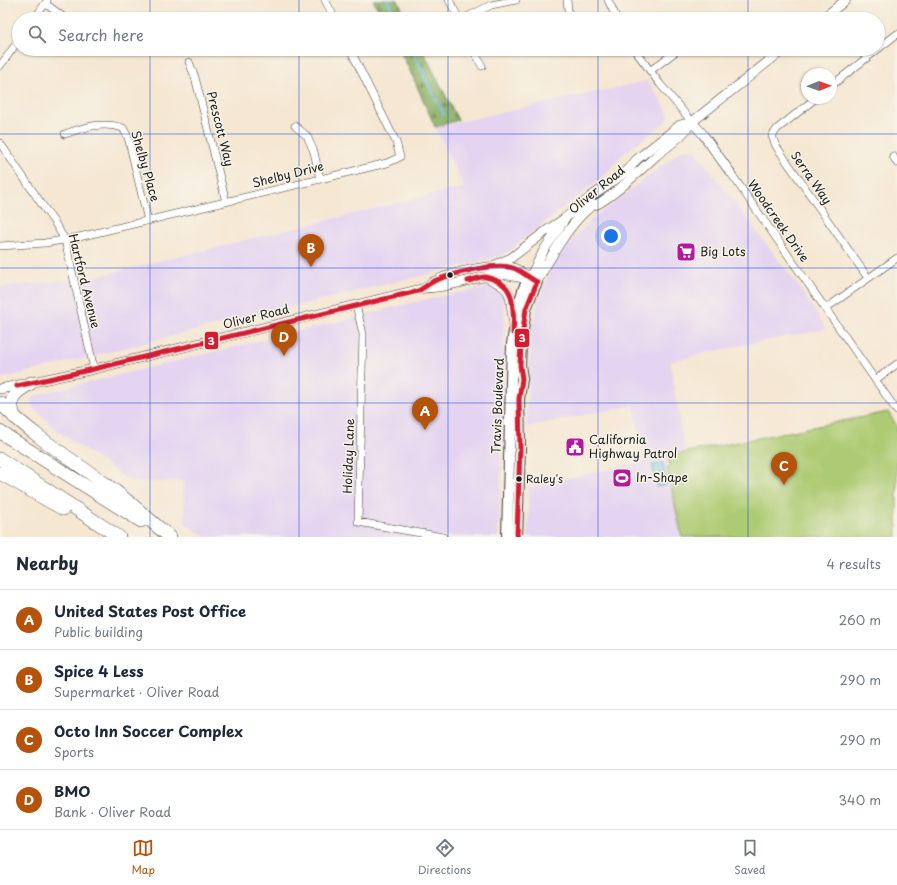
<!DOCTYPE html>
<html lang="en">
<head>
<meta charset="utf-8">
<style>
	body { margin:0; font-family:"Playpen Sans",sans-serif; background:#f2f2f3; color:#1f2937 }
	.compass { position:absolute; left:801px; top:68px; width:36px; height:36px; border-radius:50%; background:#fff; box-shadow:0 1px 3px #0004; rotate:89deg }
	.you { position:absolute; left:611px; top:236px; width:14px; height:14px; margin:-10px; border:3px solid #fff; border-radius:50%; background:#1a73e8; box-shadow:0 0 0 6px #1a73e833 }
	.badge { display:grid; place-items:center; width:26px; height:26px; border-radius:50%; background:#b45309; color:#fff; font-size:13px; font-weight:700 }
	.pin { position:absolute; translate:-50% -33px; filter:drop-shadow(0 1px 2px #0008) }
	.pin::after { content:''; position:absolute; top:21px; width:14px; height:12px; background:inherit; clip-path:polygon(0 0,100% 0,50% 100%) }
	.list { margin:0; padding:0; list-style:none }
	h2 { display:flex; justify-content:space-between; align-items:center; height:52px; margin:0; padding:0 16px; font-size:17px }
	h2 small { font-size:13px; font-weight:400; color:#747a83 }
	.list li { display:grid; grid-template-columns:26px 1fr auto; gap:12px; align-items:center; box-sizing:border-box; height:60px; padding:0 16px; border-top:1px solid #e0e1e3 }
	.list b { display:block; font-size:15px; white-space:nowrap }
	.list p { margin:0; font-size:13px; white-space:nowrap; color:#747a83 }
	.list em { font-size:13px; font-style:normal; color:#747a83 }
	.icon { flex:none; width:22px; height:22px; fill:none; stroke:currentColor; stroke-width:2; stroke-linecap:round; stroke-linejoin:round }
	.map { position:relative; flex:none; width:897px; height:537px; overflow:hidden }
	.search { position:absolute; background:#fff; box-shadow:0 1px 3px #0004; left:12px; right:12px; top:12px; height:44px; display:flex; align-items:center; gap:10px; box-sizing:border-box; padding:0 14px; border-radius:22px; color:#747a83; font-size:15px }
	.sheet { height:292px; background:#fff }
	nav { display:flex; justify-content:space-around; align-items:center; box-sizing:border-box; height:56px; border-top:1px solid #e0e1e3; background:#fff; font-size:11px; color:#747a83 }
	nav a { display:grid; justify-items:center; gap:2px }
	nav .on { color:#b45309 }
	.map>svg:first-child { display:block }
	.built { fill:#e4d3f1 }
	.green { fill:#adcb72; stroke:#647447 }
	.forest { fill:url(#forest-firs); stroke:#536640 }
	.water { fill:#6ac1e7; stroke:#436e82 }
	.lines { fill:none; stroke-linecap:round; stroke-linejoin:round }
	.stream { stroke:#6ac1e7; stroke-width:2 }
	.minor-casing { stroke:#3d3a37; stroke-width:8 }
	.tertiary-casing { stroke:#3d3a37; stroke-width:10 }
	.secondary-casing { stroke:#3d3a37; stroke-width:12 }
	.motorway-casing { stroke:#3d3a37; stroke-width:14 }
	.minor { stroke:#fff; stroke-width:7 }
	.tertiary { stroke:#fff; stroke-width:9 }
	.secondary { stroke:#fff; stroke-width:10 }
	.motorway { stroke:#fff; stroke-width:13 }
	.bus-1-casing { stroke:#f7f3e8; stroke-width:8 }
	.bus-1 { stroke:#d41c33; stroke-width:5 }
	.grid { fill:none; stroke:#1d4ed8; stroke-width:1; stroke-opacity:0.55 }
	.bus-dot { fill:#1c1c1c; stroke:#f7f3e8; stroke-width:1.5 }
	.labels { text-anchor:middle; stroke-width:3; stroke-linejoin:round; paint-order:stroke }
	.bus-label { font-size:11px; fill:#1c1c1c; stroke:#f7f3e8; text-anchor:start }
	.street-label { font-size:12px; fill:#1c1c1c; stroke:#f7f3e8 }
	.poi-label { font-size:12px; fill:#1c1c1c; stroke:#f7f3e8; text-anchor:start }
	.line-badge { stroke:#f7f3e8; stroke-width:1.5 }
	.badge-label { font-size:11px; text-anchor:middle; font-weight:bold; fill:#fff }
</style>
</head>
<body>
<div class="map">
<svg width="897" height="537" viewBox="0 0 897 537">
	<defs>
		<pattern id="forest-firs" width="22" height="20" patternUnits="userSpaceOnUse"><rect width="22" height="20" fill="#8aaf64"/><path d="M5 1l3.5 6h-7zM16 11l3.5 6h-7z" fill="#708e52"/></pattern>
	</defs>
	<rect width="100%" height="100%" fill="#f7f3e8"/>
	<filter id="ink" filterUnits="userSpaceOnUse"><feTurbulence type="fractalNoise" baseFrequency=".025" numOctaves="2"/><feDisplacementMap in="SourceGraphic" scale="8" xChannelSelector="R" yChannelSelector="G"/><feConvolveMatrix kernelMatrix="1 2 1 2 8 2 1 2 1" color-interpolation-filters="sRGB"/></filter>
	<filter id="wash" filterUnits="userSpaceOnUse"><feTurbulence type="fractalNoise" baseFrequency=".012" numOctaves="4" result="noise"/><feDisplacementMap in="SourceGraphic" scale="16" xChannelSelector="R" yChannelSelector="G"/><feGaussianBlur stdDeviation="0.9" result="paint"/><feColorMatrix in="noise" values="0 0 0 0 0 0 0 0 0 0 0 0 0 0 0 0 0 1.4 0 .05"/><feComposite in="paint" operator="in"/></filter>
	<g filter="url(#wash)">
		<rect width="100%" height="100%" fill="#f5e7d2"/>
		<!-- built -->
		<path class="built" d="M647,81l21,31 1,5 -2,4 -45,34 -13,16 -100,80 -10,6 -290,70 -209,52v-92l86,-8 378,-92 -29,-60z
			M684,149h10l108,142 24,38 -116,23 -40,10 15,91 -17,4 15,80h-155l1,-50 131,-29 -15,2 -11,-55 -108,22 5,-97 8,-31 15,-38 37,-41z
			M487,287h9l7,8 2,4 -2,142 -5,96h-292l-21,-13 -2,-43 -52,1 -69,-48 -28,-25 -2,-3 -1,-5 2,-4 8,-3 308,-75 53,-14z"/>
		<!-- green -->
		<path class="green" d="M888,412l9,14v111h-215l-15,-69 3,-1 -2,-11z"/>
		<!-- forest -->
		<path class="forest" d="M373,0h25l9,19h-24z
			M399,49h23l36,71 -23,7 -23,-52z"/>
		<!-- water -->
		<path class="water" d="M663,463l4,22 -10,2 -5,-22z"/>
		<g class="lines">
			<!-- stream -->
			<path class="stream" d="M387,0l10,19
				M411,49l33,66"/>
		</g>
	</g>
	<g filter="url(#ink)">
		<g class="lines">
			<defs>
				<path id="minor" d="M325,0l10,19
					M449,0l10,19
					M567,0l2,19
					M608,0l9,19
					M46,4l20,15
					M34,19l13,-18
					M463,19l28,-14 25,-5
					M473,49l9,17
					M634,49l26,35 32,38
					M878,49l19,-15
					M189,62l6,15 31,125
					M0,66l19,-26
					M650,71l29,-22
					M831,86l47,-37
					M816,98l-39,31 -5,7 4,10 92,132
					M295,126l12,10 7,16 6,27
					M65,134c19,-7 39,-13 58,-6l5,9 20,84
					M0,143l56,82 9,15 29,129
					M893,156l4,7
					M730,172l167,239
					M0,246l45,-3 30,-5 312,-75 13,-6 -4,-15 -46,-93
					M356,305l7,29 -5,188 85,15
					M825,309l72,-51
					M875,380l22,-16"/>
				<path id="tertiary" d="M822,19l24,-19
					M692,122l10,11 28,39
					M495,265l16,-7 35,-27 18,-12 29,-24 14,-9 22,-17 7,-9 44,-35 12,-3
					M486,277c31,14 22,17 28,47
					M529,279l15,-29 19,-28
					M425,288c3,-3 6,-6 10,-7 16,-8 58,-18 76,-14 10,3 17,11 26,15 11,-21 35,-63 55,-76 3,-1 6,-2 9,-4 20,-12 38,-31 56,-47 12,-10 26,-19 35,-33l92,-73
					M0,389l94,-20 331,-81c24,0 46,-10 70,-13 11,-2 23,3 34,4"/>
				<path id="secondary" d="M507,537l5,-193 6,-38 6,-18 5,-9
					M517,537l3,-90 -1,-48 3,-20 -2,-14 1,-21 5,-35 6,-16 5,-11"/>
				<path id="motorway" d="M0,403c32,32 71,56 107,82 22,16 42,35 63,52
					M14,417c-6,-20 0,-24 17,-34
					M0,432l141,89
					M0,459l119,78
					M0,473l63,36"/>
			</defs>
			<!-- minor casing -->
			<use href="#minor" class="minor-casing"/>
			<!-- tertiary casing -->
			<use href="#tertiary" class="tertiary-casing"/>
			<!-- secondary casing -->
			<use href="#secondary" class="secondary-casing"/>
			<!-- motorway casing -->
			<use href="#motorway" class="motorway-casing"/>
			<!-- minor -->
			<use href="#minor" class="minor"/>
			<!-- tertiary -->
			<use href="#tertiary" class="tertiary"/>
			<!-- secondary -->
			<use href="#secondary" class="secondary"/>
			<!-- motorway -->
			<use href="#motorway" class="motorway"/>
			<defs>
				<path id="bus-1" d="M468,281c5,-1 13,-5 18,-4 7,1 19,7 22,13 6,8 6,33 5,43
					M17,386l77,-17 324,-78c6,-3 10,-7 16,-10 17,-7 61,-19 79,-13 9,3 16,10 24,14l-11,27 -5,35 -1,21 2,14 -3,20 1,48 -3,90"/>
			</defs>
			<!-- bus-1 casing -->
			<use href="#bus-1" class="bus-1-casing"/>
			<!-- bus-1 -->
			<use href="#bus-1" class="bus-1"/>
		</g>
	</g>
	<!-- grid -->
	<path class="grid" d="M150,0v19M299,0v19M448,0v19M598,0v19M748,0v19M150,49v488M299,49v488M448,49v488M598,49v488M748,49v488M0,134h897M0,268h897M0,403h897"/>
	<!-- icons -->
	<defs>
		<symbol id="supermarket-square" viewBox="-11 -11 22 22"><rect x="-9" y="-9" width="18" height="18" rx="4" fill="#b5179e" stroke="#f7f3e8"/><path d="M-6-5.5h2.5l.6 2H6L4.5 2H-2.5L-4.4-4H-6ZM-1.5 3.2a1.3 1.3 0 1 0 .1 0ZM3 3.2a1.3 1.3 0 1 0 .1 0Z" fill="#fff"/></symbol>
		<symbol id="civic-square" viewBox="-11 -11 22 22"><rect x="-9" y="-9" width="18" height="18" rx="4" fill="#b5179e" stroke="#f7f3e8"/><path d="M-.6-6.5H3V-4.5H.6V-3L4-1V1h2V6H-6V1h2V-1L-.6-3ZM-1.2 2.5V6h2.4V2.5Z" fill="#fff"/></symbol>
		<symbol id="stadium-square" viewBox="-11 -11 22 22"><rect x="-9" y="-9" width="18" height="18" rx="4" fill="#b5179e" stroke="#f7f3e8"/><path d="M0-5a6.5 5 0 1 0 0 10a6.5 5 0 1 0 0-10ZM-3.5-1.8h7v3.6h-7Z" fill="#fff"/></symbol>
	</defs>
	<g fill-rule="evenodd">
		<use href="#supermarket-square" x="675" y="241" width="22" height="22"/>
		<use href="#civic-square" x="564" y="436" width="22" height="22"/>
		<use href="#stadium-square" x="611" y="467" width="22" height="22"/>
	</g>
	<!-- markers -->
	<g class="bus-dot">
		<circle cx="450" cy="275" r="3.5"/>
		<circle cx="519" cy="479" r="3.5"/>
	</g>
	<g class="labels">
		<!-- bus labels -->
		<g class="bus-label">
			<text x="526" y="483">Raley's</text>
		</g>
		<!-- street labels -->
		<g class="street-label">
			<text transform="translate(220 129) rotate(76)" y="4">Prescott Way</text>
			<text transform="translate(145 166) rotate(74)" y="4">Shelby Place</text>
			<text transform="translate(288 175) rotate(-14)" y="4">Shelby Drive</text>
			<text transform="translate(811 178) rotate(55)" y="4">Serra Way</text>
			<text transform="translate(597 190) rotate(-39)" y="4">Oliver Road</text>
			<text transform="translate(778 221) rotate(55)" y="4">Woodcreek Drive</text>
			<text transform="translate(84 281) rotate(76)" y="4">Hartford Avenue</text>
			<text transform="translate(256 317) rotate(-14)" y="4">Oliver Road</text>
			<text transform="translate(498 406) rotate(-88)" y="4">Travis Boulevard</text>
			<text transform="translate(349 456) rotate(-88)" y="4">Holiday Lane</text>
		</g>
		<!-- poi labels -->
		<g class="poi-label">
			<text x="700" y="256">Big Lots</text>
			<text x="589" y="444">California<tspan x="589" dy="14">Highway Patrol</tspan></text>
			<text x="636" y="482">In-Shape</text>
		</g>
	</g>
	<g class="line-badge">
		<rect x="514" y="328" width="16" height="20" rx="4" fill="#d41c33"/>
		<rect x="204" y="331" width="15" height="19" rx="4" fill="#d41c33"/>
	</g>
	<g class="badge-label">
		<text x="522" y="342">3</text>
		<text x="211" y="345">3</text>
	</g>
</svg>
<svg class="compass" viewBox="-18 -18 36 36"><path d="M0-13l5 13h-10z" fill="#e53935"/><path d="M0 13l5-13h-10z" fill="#747a83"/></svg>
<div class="you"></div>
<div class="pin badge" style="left:425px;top:430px">A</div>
<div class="pin badge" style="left:311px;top:267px">B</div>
<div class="pin badge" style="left:784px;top:485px">C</div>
<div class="pin badge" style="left:284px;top:356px">D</div>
<div class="search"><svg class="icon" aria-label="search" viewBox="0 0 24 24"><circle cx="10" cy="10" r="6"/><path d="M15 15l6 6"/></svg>Search here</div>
</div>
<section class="sheet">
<h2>Nearby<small>4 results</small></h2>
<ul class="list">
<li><span class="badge">A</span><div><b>United States Post Office</b><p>Public building</p></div><em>260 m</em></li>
<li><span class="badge">B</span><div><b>Spice 4 Less</b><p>Supermarket · Oliver Road</p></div><em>290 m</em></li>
<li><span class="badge">C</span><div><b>Octo Inn Soccer Complex</b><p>Sports</p></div><em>290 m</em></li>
<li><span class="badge">D</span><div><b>BMO</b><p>Bank · Oliver Road</p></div><em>340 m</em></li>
</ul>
</section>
<nav>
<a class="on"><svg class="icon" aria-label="map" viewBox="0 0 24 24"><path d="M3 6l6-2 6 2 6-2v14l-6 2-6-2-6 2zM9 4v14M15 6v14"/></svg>Map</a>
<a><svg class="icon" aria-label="directions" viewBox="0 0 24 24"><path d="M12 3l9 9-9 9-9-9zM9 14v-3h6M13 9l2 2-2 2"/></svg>Directions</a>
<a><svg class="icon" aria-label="saved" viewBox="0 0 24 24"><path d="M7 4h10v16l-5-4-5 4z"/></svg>Saved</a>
</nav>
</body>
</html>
